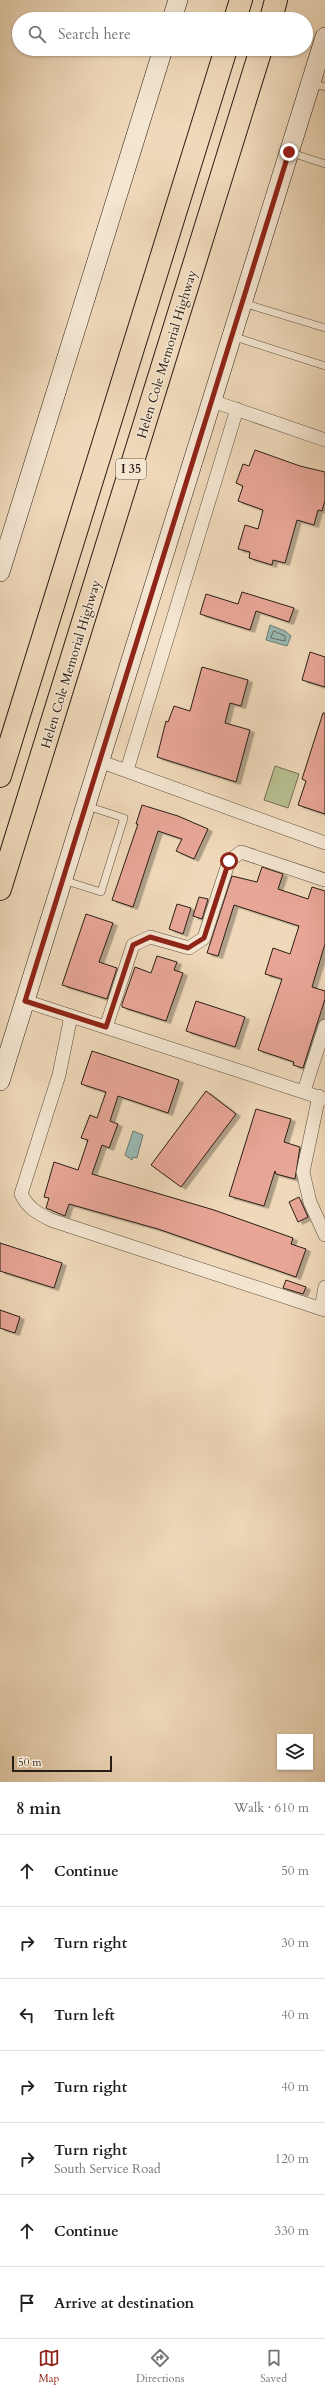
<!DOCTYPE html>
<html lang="en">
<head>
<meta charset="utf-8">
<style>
	body { margin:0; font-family:Cardo,serif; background:#f2f2f2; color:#202124 }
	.controls { position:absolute; right:12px; bottom:12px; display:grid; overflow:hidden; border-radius:0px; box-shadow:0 1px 3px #0004 }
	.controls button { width:36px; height:36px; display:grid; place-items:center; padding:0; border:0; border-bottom:1px solid #e0e0e0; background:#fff; color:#202124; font:20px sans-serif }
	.scale { position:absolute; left:12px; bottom:10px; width:100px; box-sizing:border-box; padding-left:4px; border:2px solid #2a1f16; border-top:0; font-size:11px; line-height:14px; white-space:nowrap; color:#2a1f16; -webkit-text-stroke:3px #f5e6d2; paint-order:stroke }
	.stop { position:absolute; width:12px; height:12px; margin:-9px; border:3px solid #8f2418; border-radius:50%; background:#fff }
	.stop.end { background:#8f2418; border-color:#fff; box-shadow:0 1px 4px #0008 }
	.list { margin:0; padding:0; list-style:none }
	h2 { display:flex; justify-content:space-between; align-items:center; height:52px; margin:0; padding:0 16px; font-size:17px }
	h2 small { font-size:13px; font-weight:400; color:#757577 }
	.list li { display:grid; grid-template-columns:26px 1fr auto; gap:12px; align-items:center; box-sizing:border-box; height:72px; padding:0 16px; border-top:1px solid #e0e0e0 }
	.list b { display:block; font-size:15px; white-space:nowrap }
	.list p { margin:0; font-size:13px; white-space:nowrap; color:#757577 }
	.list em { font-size:13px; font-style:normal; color:#757577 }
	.icon { flex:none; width:22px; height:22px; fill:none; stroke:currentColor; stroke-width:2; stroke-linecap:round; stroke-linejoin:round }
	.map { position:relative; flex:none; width:325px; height:1782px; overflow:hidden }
	.search { position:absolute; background:#fff; box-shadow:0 1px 3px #0004; left:12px; right:12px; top:12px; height:44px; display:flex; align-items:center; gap:10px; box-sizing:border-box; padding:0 14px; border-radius:22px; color:#757577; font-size:15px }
	.sheet { height:556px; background:#fff }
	nav { display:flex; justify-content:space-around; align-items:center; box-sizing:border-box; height:56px; border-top:1px solid #e0e0e0; background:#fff; font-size:11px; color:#757577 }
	nav a { display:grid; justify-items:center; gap:2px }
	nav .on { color:#8f2418 }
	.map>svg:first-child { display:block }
	.green { fill:#b8bf90; stroke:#716f53 }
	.water { fill:#9ab9b4; stroke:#6d7b75 }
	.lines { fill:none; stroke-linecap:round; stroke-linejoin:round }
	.shore { stroke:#626c65; stroke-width:1 }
	.building { fill:#e8a697; stroke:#2a1f16; filter:url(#shadow) }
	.lane-casing { stroke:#5b4e3f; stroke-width:8 }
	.street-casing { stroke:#5b4e3f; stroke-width:14 }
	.secondary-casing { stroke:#2a1f16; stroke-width:20 }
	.highway-casing { stroke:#2a1f16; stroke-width:24 }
	.lane { stroke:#f5e6d2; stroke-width:7 }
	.street { stroke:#f5e6d2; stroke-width:13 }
	.secondary { stroke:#f5e6d2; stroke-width:19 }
	.highway { stroke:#efd9ba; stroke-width:22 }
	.route { stroke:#8f2418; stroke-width:5 }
	.labels { text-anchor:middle; stroke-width:3; stroke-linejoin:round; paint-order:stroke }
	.shield { fill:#f5e6d2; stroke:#675b4e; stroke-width:1 }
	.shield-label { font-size:12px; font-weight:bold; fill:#2a1f16 }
	.street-label { font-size:13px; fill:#2a1f16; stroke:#f5e6d2 }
</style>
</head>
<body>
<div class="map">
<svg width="325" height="1782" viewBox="0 0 325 1782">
	<defs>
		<filter id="shadow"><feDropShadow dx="4.5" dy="2.5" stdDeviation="0" flood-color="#0004"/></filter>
	</defs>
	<rect width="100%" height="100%" fill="#efd9ba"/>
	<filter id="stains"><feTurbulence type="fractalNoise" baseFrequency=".005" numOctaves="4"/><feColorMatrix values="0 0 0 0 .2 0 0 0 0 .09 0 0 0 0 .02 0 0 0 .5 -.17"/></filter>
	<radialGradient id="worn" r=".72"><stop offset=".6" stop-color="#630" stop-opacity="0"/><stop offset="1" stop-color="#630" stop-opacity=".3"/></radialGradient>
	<!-- green -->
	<path class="green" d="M275,766l24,8 -11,34 -24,-8z"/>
	<!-- water -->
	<path class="water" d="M270,625l15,6 6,5 -4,10 -21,-6z
		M133,1131l10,4 -6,23 -4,-1 -1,3 -7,-5z"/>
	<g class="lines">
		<!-- shore -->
		<path class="shore" d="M274,631l11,5v5l-14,-3z"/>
	</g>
	<!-- building -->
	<path class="building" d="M255,450l45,16 25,6v28l-3,11 -4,-1 -4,15 -17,-5 -12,43 -12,-3 -1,5 -23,-7 1,-6 -12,-3 7,-24 13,4 5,-19 -25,-9 5,-15 -7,-3 7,-19 6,2z
		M242,592l52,16 -5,14 -33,-11 -6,19 -50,-16 6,-20 32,10z
		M310,652l15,5v30l-23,-7z
		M202,667l46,13 -7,26 -11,-3 -5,20 25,7 -14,52 -79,-25 9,-36 2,1 6,-16 16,5z
		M323,713h2v101l-27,-9 8,-24 -4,-2z
		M142,805l36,11 30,13 -14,30 -18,-8 6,-12 -24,-8 -25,76 -21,-7 26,-76h-2z
		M262,867l21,7 -5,15 30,10 4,-12 13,4v53l-13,43 13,4v8l-22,69 -10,-3 1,-3 -36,-12 24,-71 -17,-5 8,-26 17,6 9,-28 -65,-21 -16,51 -11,-3 25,-77 25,6z
		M199,897l9,2 -6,20 -9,-3z
		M177,904l14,4 -8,26 -14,-5z
		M86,914l27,9 -14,39 18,6 -10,31 -45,-14z
		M157,956l20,6 -3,8 9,3 -17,48 -44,-14v-3l13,-37 16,6z
		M196,1001l49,16 -10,30 -49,-16z
		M92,1051l87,29 -11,33 -50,-17 -8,25 8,3 -9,24 -7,-3 -10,29 122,36 79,28 -2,6 15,5 -10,28 -138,-48 -89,-25 -4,12 -19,-8 3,-10 -5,-1 10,-35 24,8 10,-30 -7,-2 9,-23 7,3 9,-26 -25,-8z
		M206,1091l30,23 -55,73 -30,-22z
		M256,1109l35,10 -7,23 16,5 -5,32 -19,-5 -1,-3 -11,35 -35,-10z
		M299,1197l9,20 -10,5 -9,-20z
		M0,1243l62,20 -8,25 -54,-17z
		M286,1280l20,7 -3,7 -20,-6z
		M0,1310l20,7 -5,16 -15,-5z"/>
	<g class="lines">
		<defs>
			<path id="lane" d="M311,83l14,4
				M289,152l36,12
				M243,303l82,25
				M232,336l93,30
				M63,880l38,12 23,-74 -37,-12"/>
			<path id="street" d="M212,401l113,39
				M99,761l226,82
				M127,770l110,-361
				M25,1001l300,98
				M71,1016l-12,59 -38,119c7,14 16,19 30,26l274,90
				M106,1027l27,-82 17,-8 39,11 15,-10 25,-77 12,-9 84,28
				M304,1091l21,-65
				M319,1096l-16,76 7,30 15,33
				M321,1309l4,-22"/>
			<path id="secondary" d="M172,19l6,-19
				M0,572l163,-523
				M0,1081l325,-1044"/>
			<path id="highway" d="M235,19l6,-19
				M271,19l5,-19
				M0,776l226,-727
				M0,889l261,-840"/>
		</defs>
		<!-- lane casing -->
		<use href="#lane" class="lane-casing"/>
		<!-- street casing -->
		<use href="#street" class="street-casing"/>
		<!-- secondary casing -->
		<use href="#secondary" class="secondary-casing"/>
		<!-- highway casing -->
		<use href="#highway" class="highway-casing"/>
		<!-- lane -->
		<use href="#lane" class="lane"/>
		<!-- street -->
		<use href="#street" class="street"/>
		<!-- secondary -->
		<use href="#secondary" class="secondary"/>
		<!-- highway -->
		<use href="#highway" class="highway"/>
	</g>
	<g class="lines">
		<!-- route -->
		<path class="route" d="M229,861l-25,77 -16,10 -38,-11 -17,8 -27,82 -81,-26 264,-849"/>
	</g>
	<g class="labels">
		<!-- shield labels -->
		<rect class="shield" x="116" y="459" width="30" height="20" rx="3"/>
		<g class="shield-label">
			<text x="131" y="473">I 35</text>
		</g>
		<!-- street labels -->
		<g class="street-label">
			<text transform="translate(166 354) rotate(-73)" y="5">Helen Cole Memorial Highway</text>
			<text transform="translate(70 664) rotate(-73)" y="5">Helen Cole Memorial Highway</text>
		</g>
	</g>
	<rect width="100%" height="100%" filter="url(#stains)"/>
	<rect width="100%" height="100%" fill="url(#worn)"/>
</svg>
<div class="controls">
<button><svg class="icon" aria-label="layers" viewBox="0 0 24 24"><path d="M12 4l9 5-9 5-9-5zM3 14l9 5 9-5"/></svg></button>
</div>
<div class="scale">50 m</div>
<div class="stop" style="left:229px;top:861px"></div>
<div class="stop end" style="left:289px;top:152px"></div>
<div class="search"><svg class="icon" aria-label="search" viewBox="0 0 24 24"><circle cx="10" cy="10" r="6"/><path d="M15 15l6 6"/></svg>Search here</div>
</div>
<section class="sheet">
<h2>8 min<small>Walk · 610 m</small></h2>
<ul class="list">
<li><svg class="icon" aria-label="ahead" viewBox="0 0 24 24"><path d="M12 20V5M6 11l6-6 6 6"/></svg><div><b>Continue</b></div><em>50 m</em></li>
<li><svg class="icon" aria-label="right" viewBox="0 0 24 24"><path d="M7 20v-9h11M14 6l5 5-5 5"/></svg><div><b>Turn right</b></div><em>30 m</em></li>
<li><svg class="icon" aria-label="left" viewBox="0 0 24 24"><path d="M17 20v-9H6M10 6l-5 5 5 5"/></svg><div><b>Turn left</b></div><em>40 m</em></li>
<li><svg class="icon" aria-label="right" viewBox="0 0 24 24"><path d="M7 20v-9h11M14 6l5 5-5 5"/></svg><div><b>Turn right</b></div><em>40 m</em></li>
<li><svg class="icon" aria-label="right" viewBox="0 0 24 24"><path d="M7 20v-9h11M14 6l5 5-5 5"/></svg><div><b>Turn right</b><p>South Service Road</p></div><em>120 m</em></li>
<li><svg class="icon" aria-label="ahead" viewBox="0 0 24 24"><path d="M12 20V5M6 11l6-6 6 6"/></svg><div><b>Continue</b></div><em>330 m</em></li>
<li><svg class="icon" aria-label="arrive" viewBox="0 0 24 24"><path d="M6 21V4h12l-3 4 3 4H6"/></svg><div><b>Arrive at destination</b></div></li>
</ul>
</section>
<nav>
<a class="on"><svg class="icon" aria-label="map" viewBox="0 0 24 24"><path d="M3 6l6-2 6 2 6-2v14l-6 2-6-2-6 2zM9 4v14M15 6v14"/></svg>Map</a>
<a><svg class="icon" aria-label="directions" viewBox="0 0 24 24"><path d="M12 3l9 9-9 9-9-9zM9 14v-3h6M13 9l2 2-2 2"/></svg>Directions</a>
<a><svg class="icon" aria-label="saved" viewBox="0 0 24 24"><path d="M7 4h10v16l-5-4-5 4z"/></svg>Saved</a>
</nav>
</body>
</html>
